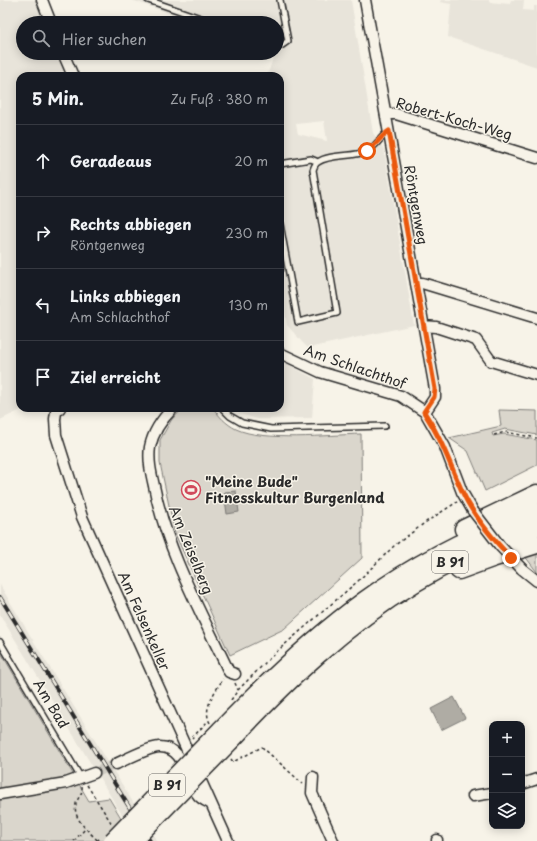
<!DOCTYPE html>
<html lang="de">
<head>
<meta charset="utf-8">
<style>
	body { margin:0; font-family:"Playpen Sans",sans-serif; background:#20242c; color:#f1f3f6 }
	.controls { position:absolute; right:12px; bottom:12px; display:grid; overflow:hidden; border-radius:8px; box-shadow:0 2px 10px #0003 }
	.controls button { width:36px; height:36px; display:grid; place-items:center; padding:0; border:0; border-bottom:1px solid #363941; background:#171b24; color:#f1f3f6; font:20px sans-serif }
	.stop { position:absolute; width:12px; height:12px; margin:-9px; border:3px solid #ea580c; border-radius:50%; background:#fff }
	.stop.end { background:#ea580c; border-color:#fff; box-shadow:0 1px 4px #0008 }
	.list { margin:0; padding:0; list-style:none }
	h2 { display:flex; justify-content:space-between; align-items:center; height:52px; margin:0; padding:0 16px; font-size:17px }
	h2 small { font-size:13px; font-weight:400; color:#9ea1a6 }
	.list li { display:grid; grid-template-columns:26px 1fr auto; gap:12px; align-items:center; box-sizing:border-box; height:72px; padding:0 16px; border-top:1px solid #363941 }
	.list b { display:block; font-size:15px; white-space:nowrap }
	.list p { margin:0; font-size:13px; white-space:nowrap; color:#9ea1a6 }
	.list em { font-size:13px; font-style:normal; color:#9ea1a6 }
	.icon { flex:none; width:22px; height:22px; fill:none; stroke:currentColor; stroke-width:2; stroke-linecap:round; stroke-linejoin:round }
	.map { position:relative; flex:none; width:537px; height:841px; overflow:hidden }
	.search { position:absolute; background:#171b24; box-shadow:0 2px 10px #0003; left:16px; top:16px; width:268px; height:44px; display:flex; align-items:center; gap:10px; box-sizing:border-box; padding:0 14px; border-radius:22px; color:#9ea1a6; font-size:15px }
	.panel { position:absolute; background:#171b24; box-shadow:0 2px 10px #0003; left:16px; top:72px; width:268px; height:340px; border-radius:12px }
	.map>svg:first-child { display:block }
	.built { fill:#e8e4da; fill-rule:evenodd }
	.green { fill:#dad6cc; stroke:#82807c }
	.water { fill:#afaca4; stroke:#7a7874 }
	.lines { fill:none; stroke-linecap:round; stroke-linejoin:round }
	.street-tunnel { stroke:#cecbc2; stroke-width:10; stroke-dasharray:10 5; stroke-linecap:butt }
	.lane-casing { stroke:#2b2b2b; stroke-width:8 }
	.street-casing { stroke:#2b2b2b; stroke-width:13 }
	.highway-casing { stroke:#2b2b2b; stroke-width:21 }
	.path { stroke:#2b2b2b; stroke-width:1.5; stroke-dasharray:3 3; stroke-linecap:butt }
	.lane { stroke:#f7f3e8; stroke-width:5 }
	.street { stroke:#f7f3e8; stroke-width:10 }
	.highway { stroke:#f7f3e8; stroke-width:18 }
	.rail-casing { stroke:#2b2b2b; stroke-width:4 }
	.rail { stroke:#f7f3e8; stroke-width:2.5; stroke-dasharray:8; stroke-linecap:butt }
	.street-bridge-casing { stroke:#2b2b2b; stroke-width:13; stroke-linecap:butt }
	.highway-bridge-casing { stroke:#2b2b2b; stroke-width:21; stroke-linecap:butt }
	.path-bridge { stroke:#2b2b2b; stroke-width:1.5; stroke-dasharray:3 3; stroke-linecap:butt }
	.street-bridge { stroke:#f7f3e8; stroke-width:10 }
	.highway-bridge { stroke:#f7f3e8; stroke-width:18 }
	.route { stroke:#ea580c; stroke-width:5 }
	.labels { text-anchor:middle; stroke-width:3; stroke-linejoin:round; paint-order:stroke }
	.shield { fill:#f7f3e8; stroke:#686764; stroke-width:1 }
	.shield-label { font-size:13px; font-weight:bold; fill:#2b2b2b }
	.street-label { font-size:14px; fill:#2b2b2b; stroke:#f7f3e8 }
	.poi-label { font-size:14px; font-weight:bold; fill:#2b2b2b; stroke:#f7f3e8; text-anchor:start }
</style>
</head>
<body>
<div class="map">
<svg width="537" height="841" viewBox="0 0 537 841">
	<rect width="100%" height="100%" fill="#f7f3e8"/>
	<filter id="ink" filterUnits="userSpaceOnUse"><feTurbulence type="fractalNoise" baseFrequency=".025" numOctaves="2"/><feDisplacementMap in="SourceGraphic" scale="8" xChannelSelector="R" yChannelSelector="G"/><feConvolveMatrix kernelMatrix="1 2 1 2 8 2 1 2 1" color-interpolation-filters="sRGB"/></filter>
	<g filter="url(#ink)">
		<!-- built -->
		<path class="built" d="M0,0h35l10,23h-22v30h34l9,23h-46v332h5l-25,12z
			M132,0h219l22,133 11,16 30,176 -106,23 -6,-6 -15,-17 -7,-43v-206h-13l8,-23h2v-30h-82zM324,121l3,20 -29,-7 -2,-10z
			M441,0h48v2l21,2 1,-4h13l-1,10 11,1v-5h3v61l-89,-30 3,-33 -11,-2z
			M280,360l35,19 -3,39 -54,1 -25,-7 -4,-4h51z
			M0,585l39,65 118,191h-19l-111,-182 -27,-44z"/>
		<!-- green -->
		<path class="green" d="M184,408h29c6,8 13,16 23,21 28,13 92,6 125,5l1,124 -78,71 -54,26 -55,-121 -15,-71v-23l12,-21z
			M499,410l38,1v24l-32,-6 -13,4 1,3 11,-2 33,6v25l-52,26 -17,-40 -19,-13 52,-12z
			M537,551v21l-13,-17z
			M0,651l89,150 20,-3 26,43h-135z"/>
		<!-- water -->
		<path class="water" d="M236,491l3,21 -12,2 -3,-22z
			M454,697l11,21 -24,12 -10,-21z"/>
		<g class="lines">
			<!-- street-tunnel -->
			<path class="street-tunnel" d="M94,773l22,-9"/>
			<defs>
				<path id="lane" d="M148,0l67,23
					M277,44l4,2 7,-5 -8,-41
					M280,164l31,-5 7,3
					M280,224l18,98 39,-9 -24,-143c1,-3 3,-7 5,-8 11,-8 34,-5 47,-10 11,-4 15,-15 24,-21
					M222,408l8,8 12,7 29,6 114,-3
					M0,642l81,136"/>
				<path id="street" d="M42,0l9,23
					M365,0l70,389v8l-10,15
					M63,53l10,23
					M386,114h10l141,44
					M416,284l6,-1 115,35
					M424,326l12,1 40,13 15,21 46,14
					M280,353l40,19 81,24 24,16 20,35 17,45 11,19
					M60,408l-4,4 -1,7 1,16 26,82 146,324
					M173,408c-11,11 -20,24 -23,39 -2,13 1,26 4,39 13,66 47,126 75,186l6,2
					M522,569l15,12
					M116,764c11,-5 31,-16 43,-17 26,-1 27,33 39,48 3,4 8,6 12,8
					M313,777l-1,16 21,48
					M522,784l15,-5
					M0,794l66,-11 28,-10
					M473,796l19,-3
					M437,841v-1"/>
				<path id="highway" d="M464,529l73,-35
					M459,570l33,-12 45,-14
					M221,730c97,-100 181,-172 316,-218
					M231,740c55,-59 113,-115 183,-157 39,-24 80,-42 123,-57"/>
			</defs>
			<!-- lane casing -->
			<use href="#lane" class="lane-casing"/>
			<!-- street casing -->
			<use href="#street" class="street-casing"/>
			<!-- highway casing -->
			<use href="#highway" class="highway-casing"/>
			<!-- path -->
			<path class="path" d="M494,435l11,-3 32,6
				M235,683l3,7
				M231,700l7,-10 37,-37 83,-72 36,-35 32,-24 31,-20
				M210,723c-8,-15 5,-31 13,-44
				M192,738l16,-17
				M231,759l2,3 29,-15 41,37
				M87,785l25,39
				M82,786c1,9 -4,10 -6,18 -4,15 13,27 22,37
				M74,841l11,-12"/>
			<!-- lane -->
			<use href="#lane" class="lane"/>
			<!-- street -->
			<use href="#street" class="street"/>
			<!-- highway -->
			<use href="#highway" class="highway"/>
			<defs>
				<path id="rail" d="M0,597l150,244"/>
			</defs>
			<!-- rail casing -->
			<use href="#rail" class="rail-casing"/>
			<!-- rail -->
			<use href="#rail" class="rail"/>
			<defs>
				<path id="street-bridge" d="M473,511l27,35 22,23"/>
				<path id="highway-bridge" d="M113,841l108,-111
					M132,841l99,-101"/>
			</defs>
			<!-- street-bridge casing -->
			<use href="#street-bridge" class="street-bridge-casing"/>
			<!-- highway-bridge casing -->
			<use href="#highway-bridge" class="highway-bridge-casing"/>
			<!-- path-bridge -->
			<path class="path-bridge" d="M97,841l3,-3"/>
			<!-- street-bridge -->
			<use href="#street-bridge" class="street-bridge"/>
			<!-- highway-bridge -->
			<use href="#highway-bridge" class="highway-bridge"/>
		</g>
	</g>
	<g class="lines" filter="url(#ink)">
		<!-- route -->
		<path class="route" d="M367,151c9,-6 13,-14 22,-20l46,258 -1,8 -10,15c18,27 25,51 38,79 11,25 30,47 49,67"/>
	</g>
	<!-- icons -->
	<defs>
		<symbol id="stadium-ring" viewBox="-11 -11 22 22"><circle r="9.5" fill="#f7f3e8" stroke="#d1495b" stroke-width="1.5"/><path d="M0-5a6.5 5 0 1 0 0 10a6.5 5 0 1 0 0-10ZM-3.5-1.8h7v3.6h-7Z" fill="#d1495b"/></symbol>
	</defs>
	<g fill-rule="evenodd">
		<use href="#stadium-ring" x="180" y="479" width="22" height="22"/>
	</g>
	<g class="labels">
		<!-- shield labels -->
		<g class="shield">
			<rect x="432" y="551" width="36" height="22" rx="3"/>
			<rect x="149" y="774" width="36" height="22" rx="3"/>
		</g>
		<g class="shield-label">
			<text x="450" y="567">B 91</text>
			<text x="167" y="790">B 91</text>
		</g>
		<!-- street labels -->
		<g class="street-label">
			<text transform="translate(454 119) rotate(16)" y="5">Robert-Koch-Weg</text>
			<text transform="translate(416 205) rotate(80)" y="5">Röntgenweg</text>
			<text transform="translate(355 367) rotate(19)" y="5">Am Schlachthof</text>
			<text transform="translate(191 550) rotate(68)" y="5">Am Zeiselberg</text>
			<text transform="translate(144 621) rotate(66)" y="5">Am Felsenkeller</text>
			<text transform="translate(51 704) rotate(59)" y="5">Am Bad</text>
		</g>
		<!-- poi labels -->
		<g class="poi-label">
			<text x="205" y="487">"Meine Bude"<tspan x="205" dy="16">Fitnesskultur Burgenland</tspan></text>
		</g>
	</g>
</svg>
<div class="controls">
<button>+</button>
<button>−</button>
<button><svg class="icon" aria-label="layers" viewBox="0 0 24 24"><path d="M12 4l9 5-9 5-9-5zM3 14l9 5 9-5"/></svg></button>
</div>
<div class="stop" style="left:367px;top:151px"></div>
<div class="stop end" style="left:511px;top:558px"></div>
<div class="search"><svg class="icon" aria-label="search" viewBox="0 0 24 24"><circle cx="10" cy="10" r="6"/><path d="M15 15l6 6"/></svg>Hier suchen</div>
<section class="panel">
<h2>5 Min.<small>Zu Fuß · 380 m</small></h2>
<ul class="list">
<li><svg class="icon" aria-label="ahead" viewBox="0 0 24 24"><path d="M12 20V5M6 11l6-6 6 6"/></svg><div><b>Geradeaus</b></div><em>20 m</em></li>
<li><svg class="icon" aria-label="right" viewBox="0 0 24 24"><path d="M7 20v-9h11M14 6l5 5-5 5"/></svg><div><b>Rechts abbiegen</b><p>Röntgenweg</p></div><em>230 m</em></li>
<li><svg class="icon" aria-label="left" viewBox="0 0 24 24"><path d="M17 20v-9H6M10 6l-5 5 5 5"/></svg><div><b>Links abbiegen</b><p>Am Schlachthof</p></div><em>130 m</em></li>
<li><svg class="icon" aria-label="arrive" viewBox="0 0 24 24"><path d="M6 21V4h12l-3 4 3 4H6"/></svg><div><b>Ziel erreicht</b></div></li>
</ul>
</section>
</div>
</body>
</html>
